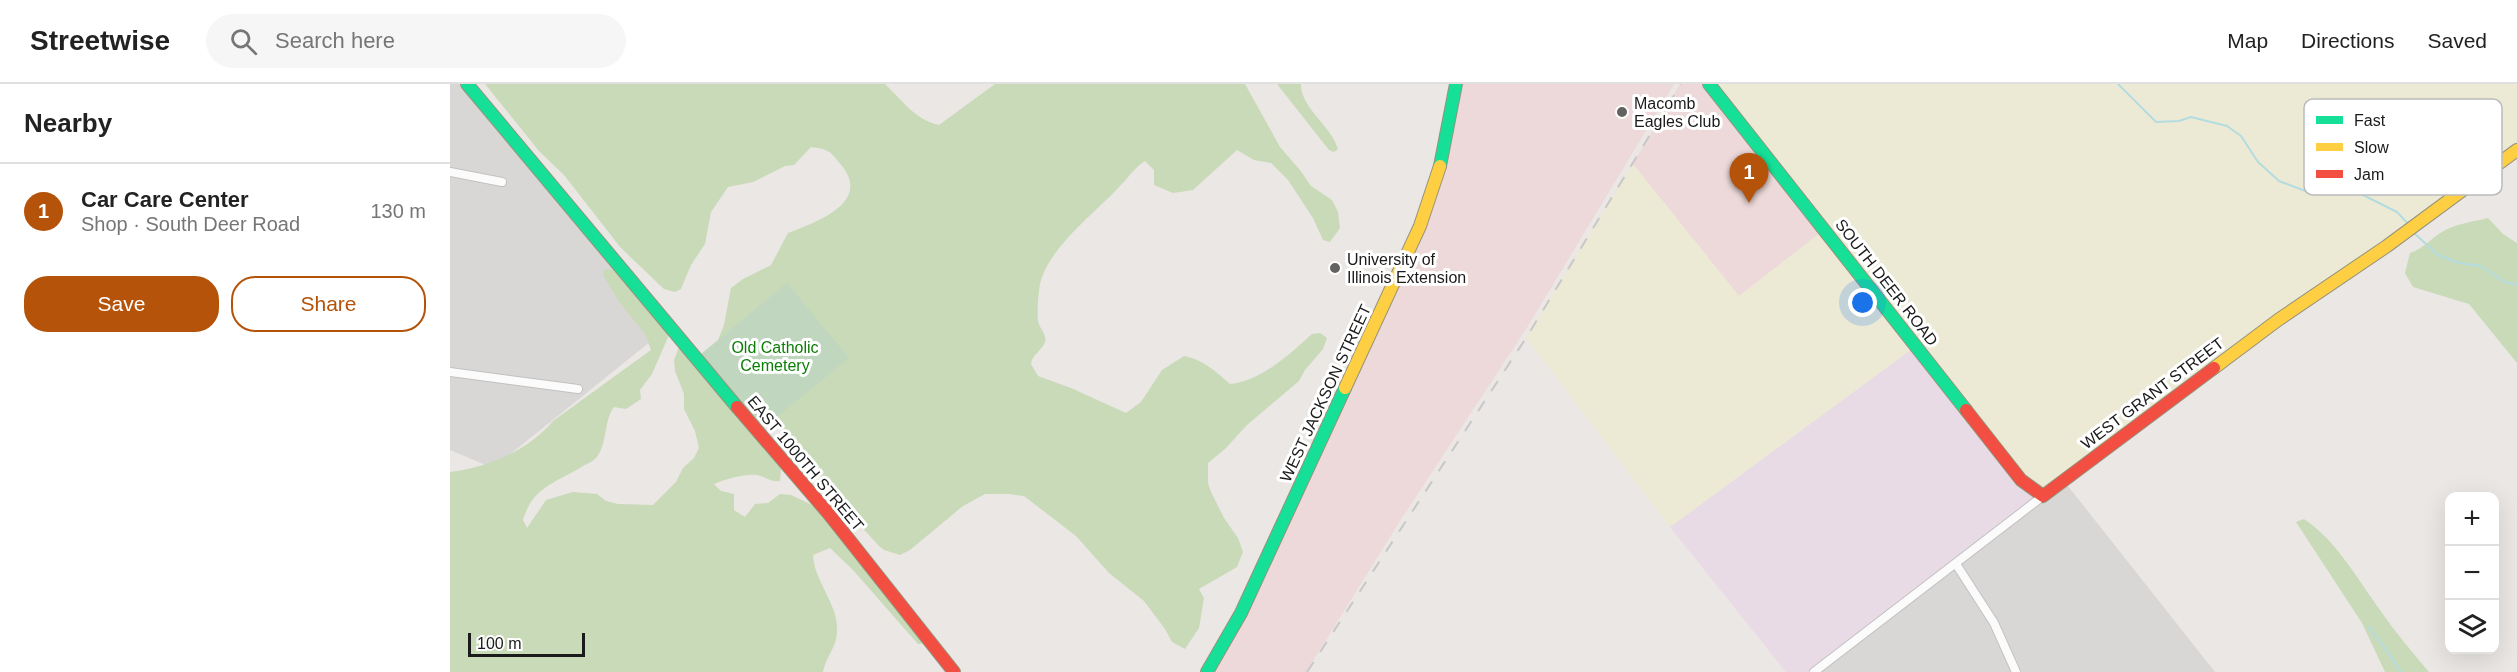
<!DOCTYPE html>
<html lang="en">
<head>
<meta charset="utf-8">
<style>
	body { margin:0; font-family:Helvetica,sans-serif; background:#f6f6f6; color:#222 }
	.controls { position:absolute; right:18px; bottom:18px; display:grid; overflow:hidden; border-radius:12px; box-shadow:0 6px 24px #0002 }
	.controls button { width:54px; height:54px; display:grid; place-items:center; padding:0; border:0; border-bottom:2px solid #e0e0e0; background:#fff; color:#222; font:30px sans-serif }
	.scale { position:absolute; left:18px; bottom:15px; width:117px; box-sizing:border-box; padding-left:6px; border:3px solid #1b1b1b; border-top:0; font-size:16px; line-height:21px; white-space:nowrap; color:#1b1b1b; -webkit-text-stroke:4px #fff; paint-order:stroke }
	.you { position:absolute; left:1413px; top:219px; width:21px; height:21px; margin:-15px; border:4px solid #fff; border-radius:50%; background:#1a73e8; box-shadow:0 0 0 9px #1a73e833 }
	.badge { display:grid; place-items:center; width:39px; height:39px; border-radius:50%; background:#b45309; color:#fff; font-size:20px; font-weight:700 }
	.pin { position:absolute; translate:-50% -50px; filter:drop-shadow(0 2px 3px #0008) }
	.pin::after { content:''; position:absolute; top:32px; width:21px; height:18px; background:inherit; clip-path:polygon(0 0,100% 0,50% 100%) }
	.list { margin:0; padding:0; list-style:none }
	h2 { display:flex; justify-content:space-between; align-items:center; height:78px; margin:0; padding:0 24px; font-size:26px }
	h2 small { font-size:20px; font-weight:400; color:#767676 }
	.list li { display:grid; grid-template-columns:39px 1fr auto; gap:18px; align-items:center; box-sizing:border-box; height:96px; padding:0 24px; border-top:2px solid #e0e0e0 }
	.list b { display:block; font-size:22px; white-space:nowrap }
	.list p { margin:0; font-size:20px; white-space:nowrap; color:#767676 }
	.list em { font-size:20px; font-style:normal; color:#767676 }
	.actions { display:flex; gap:12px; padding:18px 24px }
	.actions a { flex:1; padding:14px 0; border:2px solid #b45309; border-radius:24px; text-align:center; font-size:21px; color:#b45309 }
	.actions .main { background:#b45309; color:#fff }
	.icon { flex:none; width:33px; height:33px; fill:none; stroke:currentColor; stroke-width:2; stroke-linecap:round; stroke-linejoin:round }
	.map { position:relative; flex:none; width:2067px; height:588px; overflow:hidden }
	header { display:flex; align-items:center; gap:36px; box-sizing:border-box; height:84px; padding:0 30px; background:#fff; border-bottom:2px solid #e0e0e0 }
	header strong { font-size:28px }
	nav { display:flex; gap:33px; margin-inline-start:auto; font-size:21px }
	.search { width:420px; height:54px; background:#f6f6f6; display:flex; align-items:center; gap:15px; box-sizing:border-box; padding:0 21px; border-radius:33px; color:#767676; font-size:22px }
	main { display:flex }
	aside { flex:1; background:#fff }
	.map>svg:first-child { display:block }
	.residential { fill:#d9d7d5 }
	.commercial { fill:#edd9d9 }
	.industrial { fill:#e8dbe5 }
	.farmland { fill:#ecead5 }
	.forest { fill:#c8dab7 }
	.cemetery { fill:#c1d6bf }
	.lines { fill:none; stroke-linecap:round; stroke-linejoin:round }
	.stream { stroke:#b4dce0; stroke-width:2 }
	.street-casing { stroke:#c2c1c0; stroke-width:10 }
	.fast-casing { stroke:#95937c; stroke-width:14 }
	.slow-casing { stroke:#95937c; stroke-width:14 }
	.jam-casing { stroke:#95937c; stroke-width:14 }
	.street { stroke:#fcfbfb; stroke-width:8 }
	.fast { stroke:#16e098; stroke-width:12 }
	.slow { stroke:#ffcf43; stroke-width:12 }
	.jam { stroke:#f24e42; stroke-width:12 }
	.rail { stroke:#c9c8c8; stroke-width:2; stroke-dasharray:12 12; stroke-linecap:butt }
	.poi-dot { fill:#636261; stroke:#fff; stroke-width:2 }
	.labels { text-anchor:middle; stroke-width:6; stroke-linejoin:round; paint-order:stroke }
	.poi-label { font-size:16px; fill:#1b1b1b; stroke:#fff; text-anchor:start }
	.street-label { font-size:16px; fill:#1b1b1b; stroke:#fff }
	.park-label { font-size:16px; fill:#0b7d05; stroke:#fff }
	.key { fill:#fff; stroke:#bbb; stroke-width:1.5 }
	.key-label { font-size:16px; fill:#1b1b1b }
</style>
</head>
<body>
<header>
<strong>Streetwise</strong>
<div class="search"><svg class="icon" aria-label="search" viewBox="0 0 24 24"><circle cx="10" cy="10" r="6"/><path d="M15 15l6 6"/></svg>Search here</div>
<nav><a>Map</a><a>Directions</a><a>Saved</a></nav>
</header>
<main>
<aside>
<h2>Nearby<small></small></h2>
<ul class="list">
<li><span class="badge">1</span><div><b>Car Care Center</b><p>Shop · South Deer Road</p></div><em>130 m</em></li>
</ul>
<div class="actions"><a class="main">Save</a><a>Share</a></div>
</aside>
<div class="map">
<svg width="2067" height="588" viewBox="0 0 2067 588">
	<rect width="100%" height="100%" fill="#eae7e4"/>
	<!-- residential -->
	<path class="residential" d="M0,0h22l199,241 -178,143 -43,-18z
		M1614,397l151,191h-401z"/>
	<!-- commercial -->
	<path class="commercial" d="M1006,0h218l-146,242 -128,195 -94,151h-99l213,-446z
		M1230,0h29l115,146 -85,66 -106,-132z"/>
	<!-- industrial -->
	<path class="industrial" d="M1466,262l127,150 -229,176h-28l-116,-145z"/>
	<!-- farmland -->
	<path class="farmland" d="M1259,0h808v66l-430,312 -50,31 -121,-147 -246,181 -144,-189 107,-174 106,132 85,-66z"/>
	<!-- forest -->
	<path class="forest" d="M35,0h400c18,17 29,35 54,41l56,-41h250l35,63 20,23 11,16 21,14 6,12 2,16 -10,14 -7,-2 -10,-22 -25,-38 -17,-17 -17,-3 -17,-10 -44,40 -20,3 -19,-8v-15l-9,-9c-11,7 -17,17 -26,26 -24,26 -71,61 -79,97 -2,11 -3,25 -2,37 1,7 9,13 7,21 -3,9 -13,12 -14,22l7,12 33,12 55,25 15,-11 21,-32 22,-14c20,4 31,15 46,28 30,-2 60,-30 82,-50l8,-1 7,5 -4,11 -18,21 -6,11 -52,44 -22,24 -17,14v20l3,9 13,26 14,20 5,14 -6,15 -38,22 5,9 -5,30 -14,21 -13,-7 -7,-13 -21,-28 -35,-28 -33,-37 -52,-40 -15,-2h-24l-22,12 -53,44 -10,5 -16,-5 -5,-4 -32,-35 -112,-140 -17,-31 6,-15 7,-37 12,-9 28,-14 17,-32c26,-10 84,-30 54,-67 -11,-14 -13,-17 -31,-19l-17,18 -9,1 -32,16 -25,5 -17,25 -6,32 -14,21 -10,24 -6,3 -11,-3 -43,-41 -57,-73 -25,-24z
		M827,0h24c-1,23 30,42 37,65l-4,3 -5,-2z
		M2038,134l15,16 14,9v120l-48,-59 -56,-17 -8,-14 5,-20c13,-4 20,-14 32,-21 13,-8 30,-10 46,-14z
		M155,185l8,1 29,30 27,35 -17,39 -12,16 1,9 -15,10 -12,-2c-11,14 -6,39 -19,52 -3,3 -9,5 -12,7 -27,17 -50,20 -60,54l4,8 19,-28 27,-8 24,2 9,7 12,3 35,1 23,-23 7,-14 11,-10 5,-10 -4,-17 -11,-22v-15l-9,-23 -1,-11 5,-13 7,5 95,117 -1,12c-11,1 -14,-4 -23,-6 -14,-1 -30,4 -43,9l7,7 13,3v16l11,7 10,-13 13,-1 12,-9 11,1 19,9 17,15 99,124 -8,1 -65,-74 -23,-22 -17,7c1,27 26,49 24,77 0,15 -12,26 -14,40h-373v-200c37,-4 79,-22 103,-51l98,-71 -6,-16 -25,-31 -17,-28z
		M1854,435c32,21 54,61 76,91 15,22 32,42 49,62h-44l-23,-49 -66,-101z"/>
	<!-- cemetery -->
	<path class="cemetery" d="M337,199l62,75 -86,70 -62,-74z"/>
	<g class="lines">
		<!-- stream -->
		<path class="stream" d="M1668,0l38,38 23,-1 12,-4 36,9 14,10 17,26 21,19 29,11 44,-1 9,3 36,18 12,13
			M1964,149l24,22 21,8 21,3 27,17 10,1
			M1919,543c11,14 21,28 32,45"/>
		<defs>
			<path id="street" d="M0,88l52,10
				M0,288l128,17
				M1506,480l38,59 22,49
				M1364,588l229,-176"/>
			<path id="fast" d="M17,0l270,323
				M1259,0l257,326
				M990,82l16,-82
				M757,588l34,-59 104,-225"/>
			<path id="slow" d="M1764,284l64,-48 109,-74 130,-96
				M895,304l75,-162 20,-60"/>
			<path id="jam" d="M287,323l91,106 126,159
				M1516,326l55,70 22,16 171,-128"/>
		</defs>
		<!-- street casing -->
		<use href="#street" class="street-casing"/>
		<!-- fast casing -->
		<use href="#fast" class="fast-casing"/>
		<!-- slow casing -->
		<use href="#slow" class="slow-casing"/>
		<!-- jam casing -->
		<use href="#jam" class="jam-casing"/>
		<!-- street -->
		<use href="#street" class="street"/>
		<!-- fast -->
		<use href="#fast" class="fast"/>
		<!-- slow -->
		<use href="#slow" class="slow"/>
		<!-- jam -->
		<use href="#jam" class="jam"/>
		<!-- rail -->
		<path class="rail" d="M857,588l219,-334 155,-254"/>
	</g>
	<!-- markers -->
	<g class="poi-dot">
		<circle cx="1172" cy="28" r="6"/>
		<circle cx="885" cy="184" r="6"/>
	</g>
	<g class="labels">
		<!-- poi labels -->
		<g class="poi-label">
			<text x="1184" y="25">Macomb<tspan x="1184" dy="18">Eagles Club</tspan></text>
			<text x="897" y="181">University of<tspan x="897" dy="18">Illinois Extension</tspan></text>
		</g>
		<!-- street labels -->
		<g class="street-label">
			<text transform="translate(1437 198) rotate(52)" y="6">SOUTH DEER ROAD</text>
			<text transform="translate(875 309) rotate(-65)" y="6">WEST JACKSON STREET</text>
			<text transform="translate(1702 309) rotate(-37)" y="6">WEST GRANT STREET</text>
			<text transform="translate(356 379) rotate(50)" y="6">EAST 1000TH STREET</text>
		</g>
		<!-- park labels -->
		<g class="park-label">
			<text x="325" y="269">Old Catholic<tspan x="325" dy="18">Cemetery</tspan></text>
		</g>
	</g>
	<!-- legend -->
	<rect x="1854" y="15" width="198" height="96" rx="9" class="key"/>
	<rect x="1866" y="32" width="27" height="8" fill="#16e098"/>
	<rect x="1866" y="59" width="27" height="8" fill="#ffcf43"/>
	<rect x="1866" y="86" width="27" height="8" fill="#f24e42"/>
	<g class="key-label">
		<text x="1904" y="42">Fast</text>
		<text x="1904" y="69">Slow</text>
		<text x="1904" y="96">Jam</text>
	</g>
</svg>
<div class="controls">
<button>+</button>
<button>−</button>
<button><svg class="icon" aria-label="layers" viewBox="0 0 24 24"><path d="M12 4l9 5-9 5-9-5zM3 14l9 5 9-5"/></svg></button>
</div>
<div class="scale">100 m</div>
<div class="you"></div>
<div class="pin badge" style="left:1299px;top:119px">1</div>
</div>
</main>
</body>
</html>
